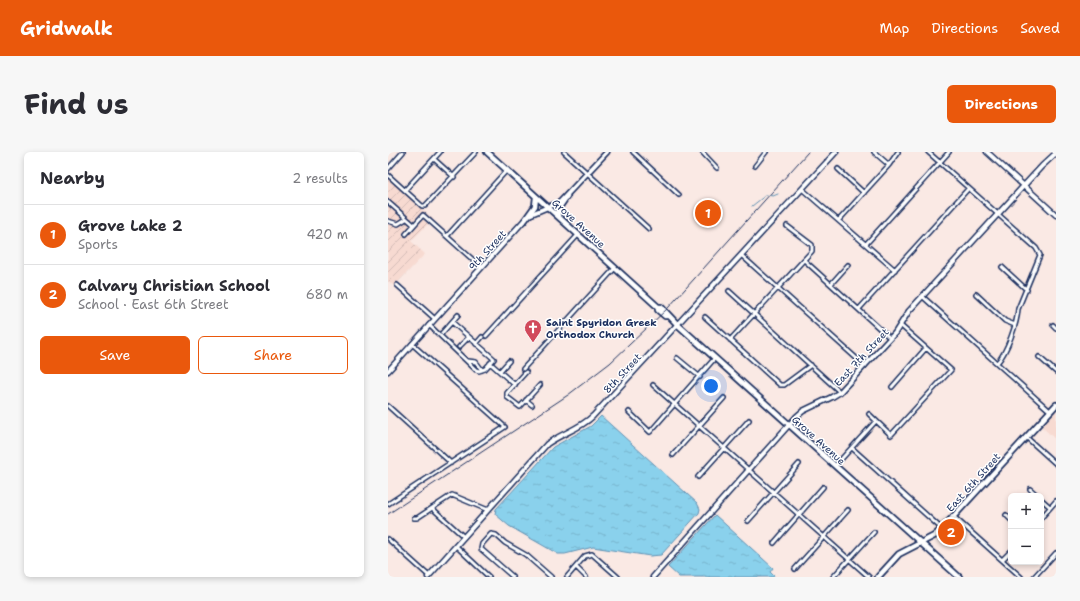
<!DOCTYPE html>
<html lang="en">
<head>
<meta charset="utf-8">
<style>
	body { margin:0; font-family:"Shantell Sans",sans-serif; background:#f7f7f7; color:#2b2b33 }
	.controls { position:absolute; right:12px; bottom:12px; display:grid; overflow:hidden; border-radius:6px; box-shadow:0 2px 6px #0003 }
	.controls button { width:36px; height:36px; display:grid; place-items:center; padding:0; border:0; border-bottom:1px solid #e1e1e2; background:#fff; color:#2b2b33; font:20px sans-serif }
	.you { position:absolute; left:323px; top:234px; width:14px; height:14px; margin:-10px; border:3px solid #fff; border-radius:50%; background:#1a73e8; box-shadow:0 0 0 6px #1a73e833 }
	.badge { display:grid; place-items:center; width:26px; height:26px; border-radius:50%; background:#ea580c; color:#fff; font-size:13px; font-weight:700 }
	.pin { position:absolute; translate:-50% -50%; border:2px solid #fff; box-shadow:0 1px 4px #0006 }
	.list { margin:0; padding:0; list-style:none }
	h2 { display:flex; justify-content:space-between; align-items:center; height:52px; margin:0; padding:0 16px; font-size:17px }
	h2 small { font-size:13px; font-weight:400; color:#7c7c81 }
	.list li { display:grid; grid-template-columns:26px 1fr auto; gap:12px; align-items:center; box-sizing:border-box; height:60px; padding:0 16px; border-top:1px solid #e1e1e2 }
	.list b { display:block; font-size:15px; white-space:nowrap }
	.list p { margin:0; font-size:13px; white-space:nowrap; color:#7c7c81 }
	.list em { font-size:13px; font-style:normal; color:#7c7c81 }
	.actions { display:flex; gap:8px; padding:12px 16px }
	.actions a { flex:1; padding:9px 0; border:1px solid #ea580c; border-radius:6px; text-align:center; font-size:14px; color:#ea580c }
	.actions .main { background:#ea580c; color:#fff }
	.map { position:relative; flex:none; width:668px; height:425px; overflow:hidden; border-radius:6px }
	header { display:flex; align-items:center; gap:24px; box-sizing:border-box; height:56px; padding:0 20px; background:#ea580c; color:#fff }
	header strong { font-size:19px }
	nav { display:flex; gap:22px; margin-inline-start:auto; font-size:14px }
	.intro { display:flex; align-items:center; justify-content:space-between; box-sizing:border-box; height:96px; padding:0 24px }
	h1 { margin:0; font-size:28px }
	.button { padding:10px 18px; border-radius:6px; background:#ea580c; color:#fff; font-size:14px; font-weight:700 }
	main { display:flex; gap:24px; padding:0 24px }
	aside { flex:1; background:#fff; border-radius:6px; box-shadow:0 2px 6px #0003 }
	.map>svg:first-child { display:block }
	.built { fill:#f7dad1 }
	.industrial { fill:url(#industrial-furrows) }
	.water { fill:url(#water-ripples); stroke:#5e90b3 }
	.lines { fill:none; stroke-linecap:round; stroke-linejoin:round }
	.stream { stroke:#5e90b3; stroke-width:1 }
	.minor-casing { stroke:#1b2f5e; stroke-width:6 }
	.tertiary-casing { stroke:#1b2f5e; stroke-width:7 }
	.secondary-casing { stroke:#1b2f5e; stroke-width:8 }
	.minor { stroke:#fff; stroke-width:3 }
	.tertiary { stroke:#fff; stroke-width:4 }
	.secondary { stroke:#fff; stroke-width:4.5 }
	.rail { stroke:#1b2f5e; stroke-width:1 }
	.labels { text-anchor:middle; stroke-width:3; stroke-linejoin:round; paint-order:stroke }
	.street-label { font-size:10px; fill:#1b2f5e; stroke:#fff }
	.poi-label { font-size:10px; font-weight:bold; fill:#1b2f5e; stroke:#fff; text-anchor:start }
</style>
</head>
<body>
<header>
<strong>Gridwalk</strong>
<nav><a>Map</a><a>Directions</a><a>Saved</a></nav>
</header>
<div class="intro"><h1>Find us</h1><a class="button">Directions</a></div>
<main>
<aside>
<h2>Nearby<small>2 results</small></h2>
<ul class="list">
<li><span class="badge">1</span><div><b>Grove Lake 2</b><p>Sports</p></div><em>420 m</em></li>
<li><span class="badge">2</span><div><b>Calvary Christian School</b><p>School · East 6th Street</p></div><em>680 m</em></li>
</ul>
<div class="actions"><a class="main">Save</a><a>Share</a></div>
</aside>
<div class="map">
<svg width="668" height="425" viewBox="0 0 668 425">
	<defs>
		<pattern id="industrial-furrows" width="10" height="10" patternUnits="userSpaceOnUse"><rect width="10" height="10" fill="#f7dad1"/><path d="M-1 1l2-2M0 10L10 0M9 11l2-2" fill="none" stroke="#d3bbb6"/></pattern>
		<pattern id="water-ripples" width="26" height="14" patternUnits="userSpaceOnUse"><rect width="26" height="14" fill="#8ad1ec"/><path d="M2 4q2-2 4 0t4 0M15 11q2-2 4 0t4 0" fill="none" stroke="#76b4cd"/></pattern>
	</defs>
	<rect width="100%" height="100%" fill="#fae9e4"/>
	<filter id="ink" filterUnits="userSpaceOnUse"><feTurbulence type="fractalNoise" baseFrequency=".025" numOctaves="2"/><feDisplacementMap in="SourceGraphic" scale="8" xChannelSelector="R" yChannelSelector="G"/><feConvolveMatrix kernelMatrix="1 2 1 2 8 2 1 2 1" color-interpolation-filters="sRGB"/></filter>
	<g filter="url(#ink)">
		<!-- built -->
		<path class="built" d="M668,258v30l-14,-13z"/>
		<!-- industrial -->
		<path class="industrial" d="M0,26l45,41 -22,22 14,13 -31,32 -6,-5z"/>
		<!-- water -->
		<path class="water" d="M213,264l96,87 3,6 -1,4 -38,42 -11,1 -57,-9 -28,7h-7l-49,-28 -14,-12 1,-5 57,-62 38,-21z
			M327,363l58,53 -3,4 5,5h-96l-11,-10z"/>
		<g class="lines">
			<!-- stream -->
			<path class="stream" d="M364,54l14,-11 7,1 5,-2"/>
			<defs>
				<path id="minor" d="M176,0l85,77
					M245,0l46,43
					M314,0l15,16
					M486,0l15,13
					M540,0l108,96 4,7 -22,54c-1,15 -11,43 -21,54
					M46,7l20,18
					M367,14l11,-14
					M0,17l15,-17
					M450,17l26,24
					M0,23l34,31h3l51,-54
					M414,37l93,81
					M17,38l35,-38
					M0,50l26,23
					M451,68l50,-55 9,-13
					M0,69l10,3 8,-5
					M18,82l17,-19 58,52
					M59,84l60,-66
					M478,92l83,-92
					M353,103l124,111
					M416,108l86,78
					M614,115l25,23
					M443,132l17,-19
					M9,133l38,34
					M341,139l111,101
					M588,142l29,27 10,4
					M534,144l128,115
					M471,157l109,-120
					M317,165l75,68h4l27,-20
					M41,173l47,45 3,1 6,-2 9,-10 -42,-37
					M665,173l3,3
					M54,181l16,-18
					M98,184l92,-101
					M342,188l82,-89v-6l-25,-19
					M88,192l6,-7
					M71,195l10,-10
					M651,205l17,15
					M289,206l23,19
					M80,209l8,1 6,8
					M102,211l25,22
					M135,217l92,-101
					M112,219l9,-10
					M138,220l-19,21v4l13,10 20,-22
					M265,233l216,192
					M504,235l34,-39
					M138,248l6,5
					M0,254l63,57
					M241,260l21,20 65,-74
					M481,262l22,21 60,-65 -51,-45
					M638,285l30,27
					M464,296l90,81
					M285,303l51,-57
					M447,314l41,-45
					M310,325l51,-57
					M642,337l8,7
					M653,347l9,8
					M0,352l117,-77 -93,-83
					M44,356l32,29
					M618,363l5,5
					M565,364l68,61
					M26,366h3l35,-23 36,15
					M653,366l15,-17
					M360,369l51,-57
					M0,387l41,37
					M386,391l49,-56
					M68,394l33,31
					M614,408l9,-9
					M188,415l10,10
					M407,417l53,-59
					M125,425l-32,-28 1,-5 9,-10 5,1 9,8 21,12 25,22
					M179,425l18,-21 7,-2 26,23
					M445,425l41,-45
					M646,425l22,-24"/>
				<path id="tertiary" d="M599,0l69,63
					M0,219l141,-156 31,-13 47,-50
					M40,425l119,-133c15,-11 33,-15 46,-28l243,-264
					M265,425l143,-160 7,-6 29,-14 8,-5 55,-59 14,-22 133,-145 14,-13"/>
				<path id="secondary" d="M99,0l171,155h3l16,17 282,253
					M170,64v-7l9,-13
					M137,68l10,-14 1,-9
					M270,155v3l7,6h3
					M490,425l21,-23 35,-18 8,-7 114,-124"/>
			</defs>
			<!-- minor casing -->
			<use href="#minor" class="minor-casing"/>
			<!-- tertiary casing -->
			<use href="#tertiary" class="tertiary-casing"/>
			<!-- secondary casing -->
			<use href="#secondary" class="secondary-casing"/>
			<!-- minor -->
			<use href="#minor" class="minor"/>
			<!-- tertiary -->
			<use href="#tertiary" class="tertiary"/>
			<!-- secondary -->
			<use href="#secondary" class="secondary"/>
			<!-- rail -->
			<path class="rail" d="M0,362l180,-119 42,-32 58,-55 140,-156"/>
		</g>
	</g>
	<!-- icons -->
	<defs>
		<symbol id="church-pin" viewBox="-11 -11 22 30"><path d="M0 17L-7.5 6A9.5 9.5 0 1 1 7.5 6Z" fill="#d1495b" stroke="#fff"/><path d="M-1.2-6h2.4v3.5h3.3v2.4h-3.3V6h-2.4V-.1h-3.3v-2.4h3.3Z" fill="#fff"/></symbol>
	</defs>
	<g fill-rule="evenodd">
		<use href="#church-pin" x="135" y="166" width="20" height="27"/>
	</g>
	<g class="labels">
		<!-- street labels -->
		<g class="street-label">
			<text transform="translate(191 71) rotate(42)" y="4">Grove Avenue</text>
			<text transform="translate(99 98) rotate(-48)" y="4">9th Street</text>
			<text transform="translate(473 205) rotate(-47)" y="4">East 7th Street</text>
			<text transform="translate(234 221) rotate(-47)" y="4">8th Street</text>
			<text transform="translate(431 288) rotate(42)" y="4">Grove Avenue</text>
			<text transform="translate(585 330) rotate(-48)" y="4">East 6th Street</text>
		</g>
		<!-- poi labels -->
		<g class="poi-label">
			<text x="158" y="174">Saint Spyridon Greek<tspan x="158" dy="12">Orthodox Church</tspan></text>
		</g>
	</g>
</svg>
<div class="controls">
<button>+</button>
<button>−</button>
</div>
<div class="you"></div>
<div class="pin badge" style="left:320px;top:61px">1</div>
<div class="pin badge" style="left:563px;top:380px">2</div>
</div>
</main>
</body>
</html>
